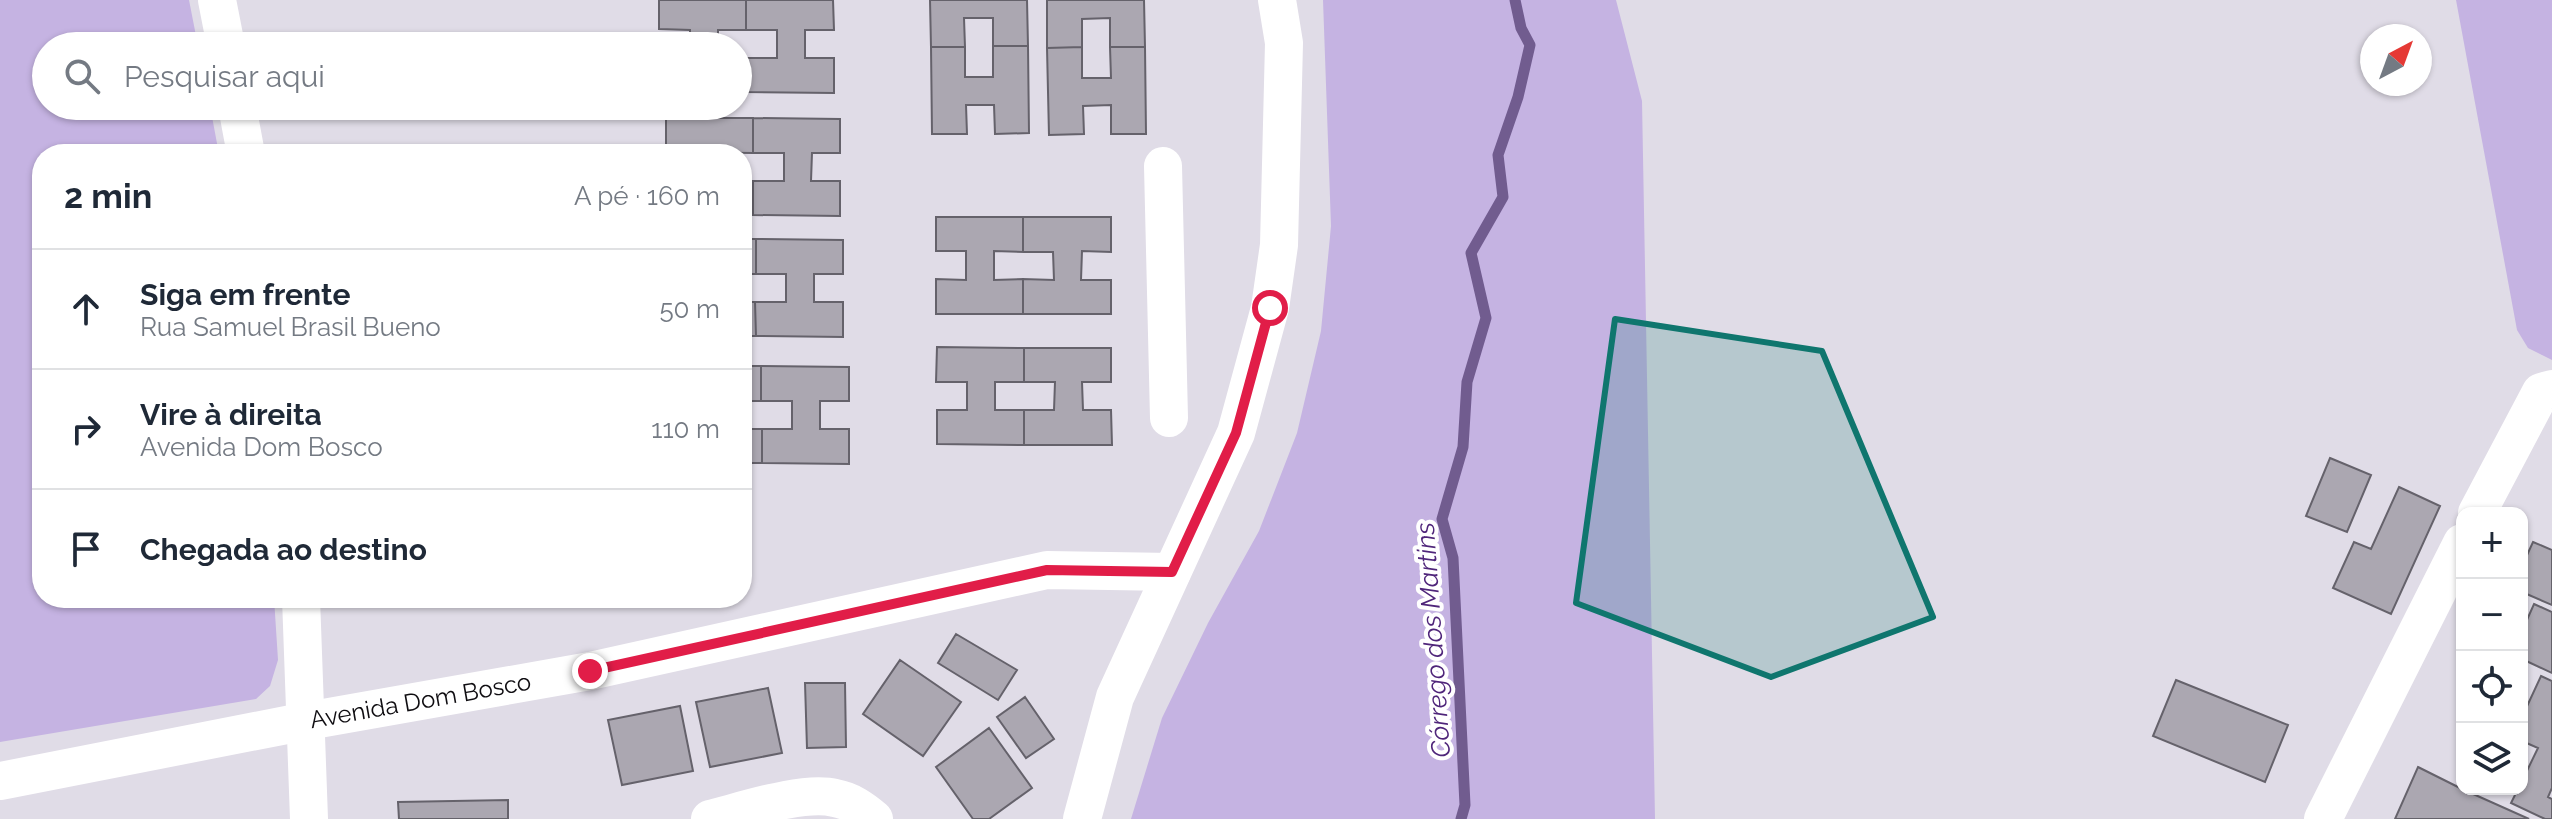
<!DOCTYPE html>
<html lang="pt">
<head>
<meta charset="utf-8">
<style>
	body { margin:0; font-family:Raleway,sans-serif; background:#f2f2f3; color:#1f2937 }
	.controls { position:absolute; right:24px; bottom:24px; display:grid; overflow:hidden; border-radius:16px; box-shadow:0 2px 6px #0004 }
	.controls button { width:72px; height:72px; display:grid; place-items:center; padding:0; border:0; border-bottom:2px solid #e0e1e3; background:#fff; color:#1f2937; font:40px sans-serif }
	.compass { position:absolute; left:2360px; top:24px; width:72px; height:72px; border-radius:50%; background:#fff; box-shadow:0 2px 6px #0004; rotate:41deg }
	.stop { position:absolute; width:24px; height:24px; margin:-18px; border:6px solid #e11d48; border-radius:50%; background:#fff }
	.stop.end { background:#e11d48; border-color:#fff; box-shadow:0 2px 8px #0008 }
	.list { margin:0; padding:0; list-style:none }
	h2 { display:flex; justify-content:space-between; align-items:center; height:104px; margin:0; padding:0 32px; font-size:34px }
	h2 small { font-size:26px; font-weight:400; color:#747a83 }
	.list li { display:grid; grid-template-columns:52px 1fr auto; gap:24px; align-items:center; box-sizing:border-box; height:120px; padding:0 32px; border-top:2px solid #e0e1e3 }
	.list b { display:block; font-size:30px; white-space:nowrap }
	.list p { margin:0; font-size:26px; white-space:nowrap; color:#747a83 }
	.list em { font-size:26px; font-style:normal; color:#747a83 }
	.icon { flex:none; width:44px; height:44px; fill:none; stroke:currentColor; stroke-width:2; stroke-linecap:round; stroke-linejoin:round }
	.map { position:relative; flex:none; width:2552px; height:819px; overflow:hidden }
	.search { position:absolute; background:#fff; box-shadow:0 2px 6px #0004; left:32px; top:32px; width:720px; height:88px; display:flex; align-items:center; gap:20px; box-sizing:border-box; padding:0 28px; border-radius:44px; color:#747a83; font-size:30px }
	.panel { position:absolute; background:#fff; box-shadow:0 2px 6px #0004; left:32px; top:144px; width:720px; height:464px; border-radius:32px }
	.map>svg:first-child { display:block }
	.green { fill:#c5b3e2 }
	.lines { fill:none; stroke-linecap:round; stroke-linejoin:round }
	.stream { stroke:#715c8f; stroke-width:11 }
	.building { fill:#aba7b1; stroke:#65626b; stroke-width:2 }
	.minor { stroke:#fff; stroke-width:38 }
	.route { stroke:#e11d48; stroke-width:10 }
	.marked { fill:#0f766e; fill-opacity:0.2; stroke:#0f766e; stroke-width:6; stroke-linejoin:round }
	.labels { text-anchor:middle; stroke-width:8; stroke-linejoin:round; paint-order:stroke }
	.street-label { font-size:24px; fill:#0f0d11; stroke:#fff }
	.water-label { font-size:26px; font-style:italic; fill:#4f257a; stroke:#fff }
</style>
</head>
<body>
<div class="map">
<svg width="2552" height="819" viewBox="0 0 2552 819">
	<rect width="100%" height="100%" fill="#e0dce7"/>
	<!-- green -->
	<path class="green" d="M0,0h189l9,46h-152v60h164l9,48h-177v444h232l4,62 -8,26 -14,13 -256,43z
		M1323,0h293l26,101 13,718h-524l31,-101 46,-95 51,-92 38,-98 24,-102 10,-105z
		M2456,0h96v360l-24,-12 -11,-18z"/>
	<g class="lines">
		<!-- stream -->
		<path class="stream" d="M1461,819l4,-14 -12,-247 -11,-39 21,-72 4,-65 19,-64 -15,-65 32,-56 -5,-42 20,-58 12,-52 -9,-17 -6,-28"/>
	</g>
	<!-- building -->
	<path class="building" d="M659,0h87v30h-28v16h-28v-16l-31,-1z
		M746,0h87l1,30h-29v28h29v35l-88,-1v-34h31v-28h-31z
		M930,0h97l1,46h-35v-28h-29l1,29h-34z
		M1047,0h97l1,47h-35v-29l-28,1v28l-35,1z
		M993,46h35l1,87 -34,1 -1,-29h-28l1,29h-35l-1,-87h34v30h28z
		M1082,47v31h29l-1,-31h35l1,87h-35v-29l-28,1 1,28 -35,1 -2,-87z
		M738,58h8v34h-8z
		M666,118h87v35l-87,-1z
		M753,118l87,1v34h-28l-1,28h29v35l-87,-1v-34h31v-28h-31z
		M742,181h11v34h-11z
		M936,217h87v35l-29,-1v29l29,-1v35h-87v-35l30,1v-29h-30z
		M1023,217h88v35l-29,-1 -1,29h30v34h-88v-35l31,1 -1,-28h-30z
		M742,239h14v35h-14z
		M756,239l87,1v34h-29v28h29v35l-87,-1 -1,-34h31v-28h-30z
		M742,302h13l1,34h-14z
		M937,347l87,1v34h-29v28h29v35l-87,-1v-34h30v-28h-31z
		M1024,348h87v34h-29l1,28h28l1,35h-88v-35h30l1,-28h-31z
		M742,366h19v35h-19z
		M761,366l88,1v34h-29v28h29v35l-87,-1v-34h30v-28h-31z
		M742,429h20v34h-20z
		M2330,458l41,17 -24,57 -41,-16z
		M2399,487l41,19 -49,108 -58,-26 21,-46 17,7z
		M2533,542l19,8v55l-30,-13v-26z
		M2534,604l18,8v61l-30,-14v-28z
		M956,634l61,36 -19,30 -60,-37z
		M900,660l61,42 -38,54 -60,-42z
		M2541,676l11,5v107l-4,9 4,2v20h-7l-34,-16 7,-14h4v-8l16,-33 -16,-7v-24z
		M2176,680l112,45 -23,57 -112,-46z
		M805,683h40l1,64 -39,1z
		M768,688l14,65 -72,14 -14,-65z
		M1025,697l29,42 -28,19 -29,-41z
		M680,706l13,65 -71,14 -14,-65z
		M989,728l43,60 -43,31h-16l-37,-52z
		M2418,767l44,22 67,30h-134z
		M508,800v19h-109l-1,-17z"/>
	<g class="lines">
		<!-- minor -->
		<g class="minor">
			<path d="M217,0l9,46"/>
			<path d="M237,106l9,48"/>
			<path d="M1163,166l6,252"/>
			<path d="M2477,513l64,-121 11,-3"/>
			<path d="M301,598l8,221"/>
			<path id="s1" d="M0,781l307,-60 283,-50 457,-101 125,2"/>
			<path d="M710,819c32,-8 94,-29 125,-21 16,3 27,11 39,21"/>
			<path d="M1082,819l33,-122 121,-264 34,-125 9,-63 5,-202 -7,-43"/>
			<path d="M2323,819l139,-276"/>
		</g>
	</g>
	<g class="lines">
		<!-- route -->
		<path class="route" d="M590,671l457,-101 125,2 64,-139 34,-125"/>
	</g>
	<!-- marked area -->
	<path class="marked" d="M1615,319l207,32 111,266 -162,60 -195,-74z"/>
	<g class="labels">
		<!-- street labels -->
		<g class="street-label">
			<text dy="8" stroke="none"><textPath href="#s1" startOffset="428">Avenida Dom Bosco</textPath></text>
		</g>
		<!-- water labels -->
		<g class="water-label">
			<text transform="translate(1433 640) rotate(-94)" y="9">Córrego dos Martins</text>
		</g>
	</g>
</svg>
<div class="controls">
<button>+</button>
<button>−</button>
<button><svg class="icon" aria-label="locate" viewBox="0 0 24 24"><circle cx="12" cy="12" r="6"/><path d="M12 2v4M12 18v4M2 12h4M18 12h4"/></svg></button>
<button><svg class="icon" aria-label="layers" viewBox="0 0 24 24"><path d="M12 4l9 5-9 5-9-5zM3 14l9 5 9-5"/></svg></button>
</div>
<svg class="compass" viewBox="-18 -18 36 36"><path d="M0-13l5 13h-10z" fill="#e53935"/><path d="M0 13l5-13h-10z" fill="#747a83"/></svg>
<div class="stop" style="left:1270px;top:308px"></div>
<div class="stop end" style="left:590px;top:671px"></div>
<div class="search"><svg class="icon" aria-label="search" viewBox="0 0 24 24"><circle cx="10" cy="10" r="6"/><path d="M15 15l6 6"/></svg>Pesquisar aqui</div>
<section class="panel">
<h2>2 min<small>A pé · 160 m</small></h2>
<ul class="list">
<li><svg class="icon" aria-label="ahead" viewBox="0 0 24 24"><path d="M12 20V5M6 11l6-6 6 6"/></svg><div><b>Siga em frente</b><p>Rua Samuel Brasil Bueno</p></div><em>50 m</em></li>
<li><svg class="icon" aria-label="right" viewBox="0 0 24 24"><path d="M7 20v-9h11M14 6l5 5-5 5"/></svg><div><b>Vire à direita</b><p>Avenida Dom Bosco</p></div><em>110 m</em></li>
<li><svg class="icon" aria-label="arrive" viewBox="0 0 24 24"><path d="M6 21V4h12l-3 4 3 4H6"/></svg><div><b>Chegada ao destino</b></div></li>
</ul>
</section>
</div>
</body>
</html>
